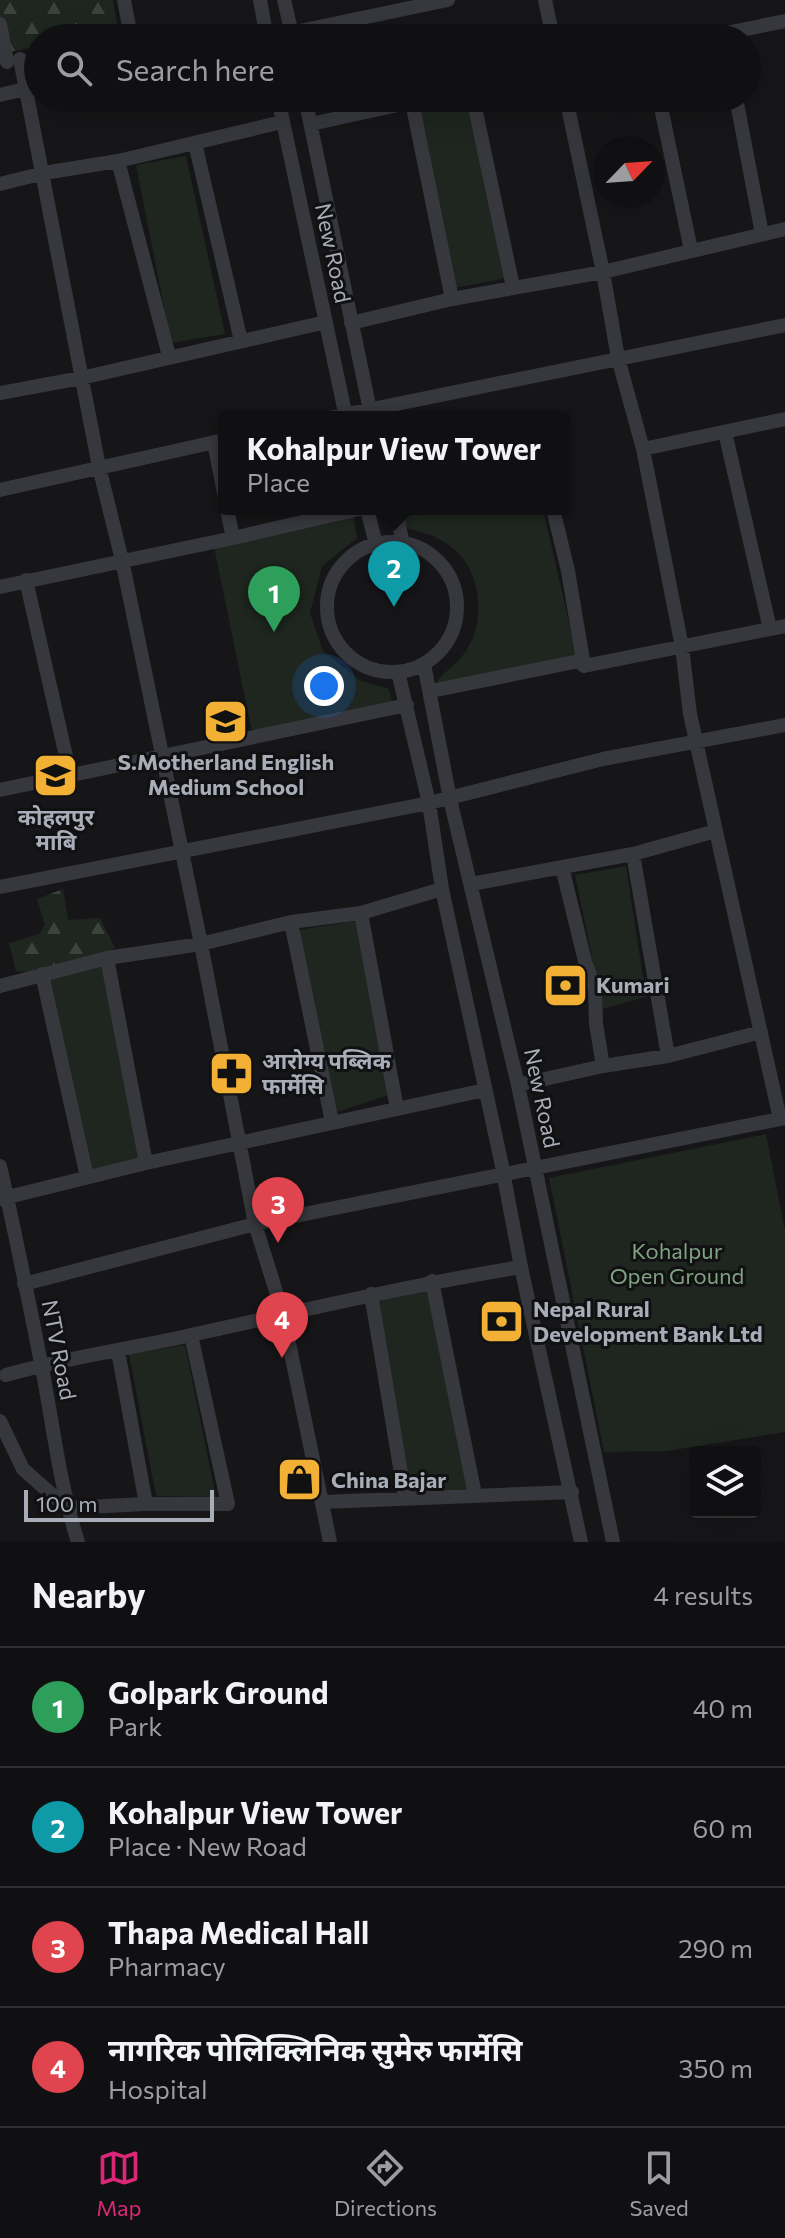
<!DOCTYPE html>
<html lang="en">
<head>
<meta charset="utf-8">
<style>
	body { margin:0; font-family:Commissioner,"Noto Sans Devanagari",sans-serif; background:#19191b; color:#f1f3f6 }
	.controls { position:absolute; right:24px; bottom:24px; display:grid; overflow:hidden; border-radius:8px; box-shadow:0 8px 32px #0002 }
	.controls button { width:72px; height:72px; display:grid; place-items:center; padding:0; border:0; border-bottom:2px solid #303032; background:#101012; color:#f1f3f6; font:40px sans-serif }
	.compass { position:absolute; left:593px; top:136px; width:72px; height:72px; border-radius:50%; background:#101012; box-shadow:0 8px 32px #0002; rotate:65deg }
	.scale { position:absolute; left:24px; bottom:20px; width:190px; box-sizing:border-box; padding-left:8px; border:4px solid #a8adb8; border-top:0; font-size:22px; line-height:28px; white-space:nowrap; color:#a8adb8; -webkit-text-stroke:6px #111113; paint-order:stroke }
	.you { position:absolute; left:324px; top:686px; width:28px; height:28px; margin:-20px; border:6px solid #fff; border-radius:50%; background:#1a73e8; box-shadow:0 0 0 12px #1a73e833 }
	.badge { display:grid; place-items:center; width:52px; height:52px; border-radius:50%; background:#db2777; color:#fff; font-size:26px; font-weight:700 }
	.pin { position:absolute; translate:-50% -66px; filter:drop-shadow(0 2px 4px #0008) }
	.pin::after { content:''; position:absolute; top:42px; width:28px; height:24px; background:inherit; clip-path:polygon(0 0,100% 0,50% 100%) }
	.popup { position:absolute; left:218px; top:411px; width:352px; height:104px; box-sizing:border-box; display:grid; place-content:center; border-radius:8px; background:#101012; filter:drop-shadow(0 2px 6px #0005); font-size:26px; white-space:nowrap; color:#9c9d9f }
	.popup b { font-size:30px; color:#f1f3f6 }
	.popup::after { content:''; position:absolute; left:50%; top:100%; margin-left:-16px; border:16px solid transparent; border-top-color:#101012 }
	.list { margin:0; padding:0; list-style:none }
	h2 { display:flex; justify-content:space-between; align-items:center; height:104px; margin:0; padding:0 32px; font-size:34px }
	h2 small { font-size:26px; font-weight:400; color:#9c9d9f }
	.list li { display:grid; grid-template-columns:52px 1fr auto; gap:24px; align-items:center; box-sizing:border-box; height:120px; padding:0 32px; border-top:2px solid #303032 }
	.list b { display:block; font-size:30px; white-space:nowrap }
	.list p { margin:0; font-size:26px; white-space:nowrap; color:#9c9d9f }
	.list em { font-size:26px; font-style:normal; color:#9c9d9f }
	.icon { flex:none; width:44px; height:44px; fill:none; stroke:currentColor; stroke-width:2; stroke-linecap:round; stroke-linejoin:round }
	.map { position:relative; flex:none; width:785px; height:1542px; overflow:hidden }
	.search { position:absolute; background:#101012; box-shadow:0 8px 32px #0002; left:24px; right:24px; top:24px; height:88px; display:flex; align-items:center; gap:20px; box-sizing:border-box; padding:0 28px; border-radius:44px; color:#9c9d9f; font-size:30px }
	.sheet { height:584px; background:#101012 }
	nav { display:flex; justify-content:space-around; align-items:center; box-sizing:border-box; height:112px; border-top:2px solid #303032; background:#101012; font-size:22px; color:#9c9d9f }
	nav a { display:grid; justify-items:center; gap:4px }
	nav .on { color:#db2777 }
	.map>svg:first-child { display:block }
	.forest { fill:url(#forest-firs) }
	.park { fill:#1e261f }
	.lines { fill:none; stroke-linecap:round; stroke-linejoin:round }
	.minor { stroke:#37383d; stroke-width:14 }
	.labels { text-anchor:middle; stroke-width:6; stroke-linejoin:round; paint-order:stroke }
	.street-label { font-size:22px; fill:#a8adb8; stroke:#111113 }
	.poi-label { font-size:22px; font-weight:bold; fill:#a8adb8; stroke:#111113; text-anchor:start }
	.park-label { font-size:22px; fill:#7fa381; stroke:#111113 }
</style>
</head>
<body>
<div class="map">
<svg width="785" height="1542" viewBox="0 0 785 1542">
	<defs>
		<pattern id="forest-firs" width="22" height="20" patternUnits="userSpaceOnUse" patternTransform="scale(2)"><rect width="22" height="20" fill="#1e261f"/><path d="M5 1l3.5 6h-7zM16 11l3.5 6h-7z" fill="#3c433d"/></pattern>
	</defs>
	<rect width="100%" height="100%" fill="#161618"/>
	<!-- forest -->
	<path class="forest" d="M0,0h113l5,29 -43,9h-37v8l-38,8z
		M63,889l5,31 32,-2 15,30c-29,16 -66,26 -99,23l-7,-28 30,-9 6,-9 -8,-26z"/>
	<!-- park -->
	<path class="park" d="M445,98h25l37,180 -53,10 -37,-183z
		M186,156l39,178 -54,9 -35,-178z
		M543,509l34,148 -143,30c7,-15 20,-19 29,-32 23,-29 20,-79 -7,-104 -14,-14 -33,-19 -51,-23l-4,-18z
		M353,514l4,24 -35,28 -12,47 13,38 38,30 28,8 4,16 -140,32 -40,-195z
		M626,866l20,131 -43,12 -28,-134z
		M356,921l33,174 -52,17 -39,-182z
		M105,962l38,199 -53,13 -46,-196z
		M766,1134l19,97v201l-118,19 -63,1 -55,-274z
		M432,1281l43,214 -70,2 -34,-203z
		M185,1345l31,152 -60,-1 -27,-142z"/>
	<g class="lines">
		<!-- minor -->
		<path class="minor" d="M124,0l7,36
			M260,0l7,38
			M284,0l9,38
			M545,0l8,38
			M0,24l7,38
			M266,38l182,-38
			M702,38l83,-17
			M20,59l79,408 23,93 79,384 54,280 28,90 47,228
			M0,95l38,-9
			M278,98l68,319
			M305,98l66,317
			M473,98l40,189
			M566,98l37,174 15,86 25,91 39,198 8,67 90,405
			M659,98l32,152
			M736,98l26,136
			M412,102l40,197
			M311,124l119,-26
			M195,143l46,198
			M118,161l51,195
			M0,184l44,-11 74,-12 164,-39
			M351,323l101,-24 151,-27 182,-43
			M0,393l81,-15 245,-56
			M333,417l452,-92
			M725,432l45,197
			M214,442l10,51
			M643,449l142,-30
			M0,490l224,-50
			M227,509l6,29
			M367,509l9,35
			M395,509l8,34
			M553,509l15,62 16,95
			M327 607a65 65 0 1 1 130 0a65 65 0 1 1-130 0Z
			M26,580l44,194
			M0,587l233,-49 126,-29
			M424,664l26,135 68,286 95,457
			M398,672l31,131 13,86 59,272 20,106 60,275
			M431,691l148,-30 5,5 201,-40
			M0,790l407,-85
			M633,854l35,202
			M562,867l23,94 10,29 1,34 7,42
			M471,884l162,-30 83,-23
			M0,887l429,-84 174,-44 182,-34
			M361,913l36,196
			M291,922l41,200
			M107,958l39,205
			M42,974l45,203
			M0,986l107,-28 94,-14 90,-22 70,-9 81,-24
			M518,1085l85,-19 65,-10 93,-24
			M0,1166c15,65 28,131 41,197 12,60 18,120 37,179
			M0,1199l146,-36 339,-73
			M432,1281l43,214
			M24,1284l231,-60 530,-106
			M371,1294l34,203
			M118,1351l28,153
			M6,1375c61,-18 124,-26 185,-40 110,-24 219,-50 330,-68
			M0,1421l23,48 44,39 79,-4h82l-37,-169
			M323,1502l249,-10"/>
	</g>
	<!-- icons -->
	<defs>
		<symbol id="school-square" viewBox="-11 -11 22 22"><rect x="-9" y="-9" width="18" height="18" rx="4" fill="#f2b134" stroke="#111113"/><path d="M0-5L7-2L0 1L-7-2ZM-4 1L0 2.5L4 1V4Q0 6-4 4Z" fill="#111"/></symbol>
		<symbol id="bank-square" viewBox="-11 -11 22 22"><rect x="-9" y="-9" width="18" height="18" rx="4" fill="#f2b134" stroke="#111113"/><path d="M-6-4H6V4H-6ZM0-2.3a2.3 2.3 0 1 0 0 4.6a2.3 2.3 0 1 0 0-4.6Z" fill="#111"/></symbol>
		<symbol id="pharmacy-square" viewBox="-11 -11 22 22"><rect x="-9" y="-9" width="18" height="18" rx="4" fill="#f2b134" stroke="#111113"/><path d="M-2-6h4v4h4v4h-4v4h-4v-4h-4v-4h4Z" fill="#111"/></symbol>
		<symbol id="shop-square" viewBox="-11 -11 22 22"><rect x="-9" y="-9" width="18" height="18" rx="4" fill="#f2b134" stroke="#111113"/><path d="M-5-2.5h2.3a2.7 3.5 0 0 1 5.4 0H5L5.5 6h-11ZM-1.5-2.5h3a1.5 2.3 0 0 0-3 0Z" fill="#111"/></symbol>
	</defs>
	<g fill-rule="evenodd">
		<use href="#school-square" x="200" y="696" width="51" height="51"/>
		<use href="#school-square" x="30" y="750" width="51" height="51"/>
		<use href="#bank-square" x="540" y="960" width="51" height="51"/>
		<use href="#pharmacy-square" x="206" y="1048" width="51" height="51"/>
		<use href="#bank-square" x="476" y="1296" width="51" height="51"/>
		<use href="#shop-square" x="274" y="1454" width="51" height="51"/>
	</g>
	<g class="labels">
		<!-- street labels -->
		<g class="street-label">
			<text transform="translate(333 253) rotate(78)" y="8">New Road</text>
			<text transform="translate(542 1098) rotate(78)" y="8">New Road</text>
			<text transform="translate(59 1350) rotate(79)" y="8">NTV Road</text>
		</g>
		<!-- poi labels -->
		<g class="poi-label">
			<text x="226" y="770" text-anchor="middle">S.Motherland English<tspan x="226" dy="25">Medium School</tspan></text>
			<text x="56" y="825" text-anchor="middle">कोहलपुर<tspan x="56" dy="25">माबि</tspan></text>
			<text x="596" y="993">Kumari</text>
			<text x="262" y="1069">आरोग्य पब्लिक<tspan x="262" dy="25">फार्मेसि</tspan></text>
			<text x="533" y="1317">Nepal Rural<tspan x="533" dy="25">Development Bank Ltd</tspan></text>
			<text x="331" y="1488">China Bajar</text>
		</g>
		<!-- park labels -->
		<g class="park-label">
			<text x="677" y="1259">Kohalpur<tspan x="677" dy="25">Open Ground</tspan></text>
		</g>
	</g>
</svg>
<div class="controls">
<button><svg class="icon" aria-label="layers" viewBox="0 0 24 24"><path d="M12 4l9 5-9 5-9-5zM3 14l9 5 9-5"/></svg></button>
</div>
<svg class="compass" viewBox="-18 -18 36 36"><path d="M0-13l5 13h-10z" fill="#e53935"/><path d="M0 13l5-13h-10z" fill="#9c9d9f"/></svg>
<div class="scale">100 m</div>
<div class="you"></div>
<div class="pin badge" style="left:274px;top:632px;background:#2e9e5b">1</div>
<div class="pin badge" style="left:394px;top:607px;background:#0f9aa8">2</div>
<div class="popup"><b>Kohalpur View Tower</b>Place</div>
<div class="pin badge" style="left:278px;top:1243px;background:#e0444e">3</div>
<div class="pin badge" style="left:282px;top:1358px;background:#e0444e">4</div>
<div class="search"><svg class="icon" aria-label="search" viewBox="0 0 24 24"><circle cx="10" cy="10" r="6"/><path d="M15 15l6 6"/></svg>Search here</div>
</div>
<section class="sheet">
<h2>Nearby<small>4 results</small></h2>
<ul class="list">
<li><span class="badge" style="background:#2e9e5b">1</span><div><b>Golpark Ground</b><p>Park</p></div><em>40 m</em></li>
<li><span class="badge" style="background:#0f9aa8">2</span><div><b>Kohalpur View Tower</b><p>Place · New Road</p></div><em>60 m</em></li>
<li><span class="badge" style="background:#e0444e">3</span><div><b>Thapa Medical Hall</b><p>Pharmacy</p></div><em>290 m</em></li>
<li><span class="badge" style="background:#e0444e">4</span><div><b>नागरिक पोलिक्लिनिक सुमेरु फार्मेसि</b><p>Hospital</p></div><em>350 m</em></li>
</ul>
</section>
<nav>
<a class="on"><svg class="icon" aria-label="map" viewBox="0 0 24 24"><path d="M3 6l6-2 6 2 6-2v14l-6 2-6-2-6 2zM9 4v14M15 6v14"/></svg>Map</a>
<a><svg class="icon" aria-label="directions" viewBox="0 0 24 24"><path d="M12 3l9 9-9 9-9-9zM9 14v-3h6M13 9l2 2-2 2"/></svg>Directions</a>
<a><svg class="icon" aria-label="saved" viewBox="0 0 24 24"><path d="M7 4h10v16l-5-4-5 4z"/></svg>Saved</a>
</nav>
</body>
</html>
